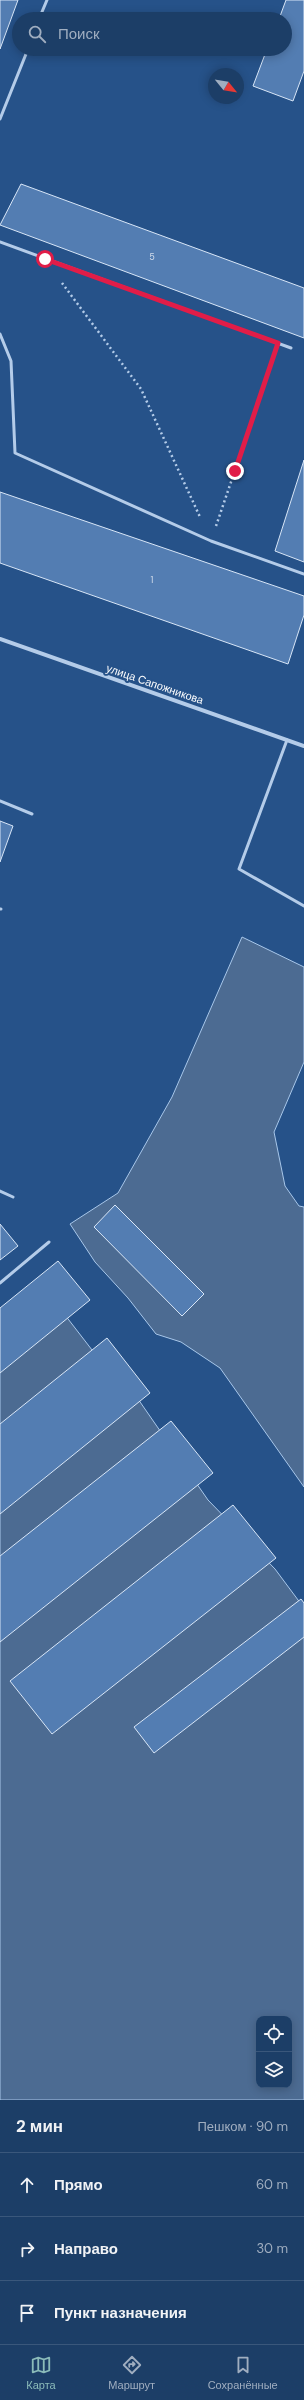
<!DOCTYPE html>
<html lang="ru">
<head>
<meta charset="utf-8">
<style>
	body { margin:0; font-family:"DM Sans",sans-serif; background:#25456d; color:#f1f3f6 }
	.controls { position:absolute; right:12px; bottom:12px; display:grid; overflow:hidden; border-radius:8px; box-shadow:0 2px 10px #0003 }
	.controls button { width:36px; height:36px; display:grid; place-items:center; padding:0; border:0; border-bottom:1px solid #3a577b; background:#1c3e67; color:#f1f3f6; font:20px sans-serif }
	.compass { position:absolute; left:208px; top:68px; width:36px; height:36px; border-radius:50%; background:#1c3e67; box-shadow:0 2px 10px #0003; rotate:120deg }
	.stop { position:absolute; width:12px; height:12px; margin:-9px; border:3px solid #e11d48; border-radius:50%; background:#fff }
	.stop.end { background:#e11d48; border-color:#fff; box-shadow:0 1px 4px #0008 }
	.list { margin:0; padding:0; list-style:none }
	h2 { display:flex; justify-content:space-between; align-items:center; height:52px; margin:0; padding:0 16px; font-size:17px }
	h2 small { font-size:13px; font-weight:400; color:#a0aec0 }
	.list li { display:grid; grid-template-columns:26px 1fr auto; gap:12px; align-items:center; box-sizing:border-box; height:64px; padding:0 16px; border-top:1px solid #3a577b }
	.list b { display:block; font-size:15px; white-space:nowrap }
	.list em { font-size:13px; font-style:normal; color:#a0aec0 }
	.icon { flex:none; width:22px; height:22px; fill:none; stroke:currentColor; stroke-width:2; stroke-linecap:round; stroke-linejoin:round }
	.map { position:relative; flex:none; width:304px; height:2100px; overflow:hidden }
	.search { position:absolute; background:#1c3e67; box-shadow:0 2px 10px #0003; left:12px; right:12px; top:12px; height:44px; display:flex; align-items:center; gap:10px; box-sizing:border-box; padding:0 14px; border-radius:22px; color:#a0aec0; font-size:15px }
	.sheet { height:244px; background:#1c3e67 }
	nav { display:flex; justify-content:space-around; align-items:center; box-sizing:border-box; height:56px; border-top:1px solid #3a577b; background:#1c3e67; font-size:11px; color:#a0aec0 }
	nav a { display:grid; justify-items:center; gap:2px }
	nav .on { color:#8bbbb9 }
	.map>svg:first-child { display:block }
	.water { fill:#4c6b92; stroke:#a8c7ea; fill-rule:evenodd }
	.building { fill:#537db2; stroke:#d8e6f7 }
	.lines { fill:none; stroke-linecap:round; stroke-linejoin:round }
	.path { stroke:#b4cce9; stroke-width:2.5; stroke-dasharray:2 3; stroke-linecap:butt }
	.lane { stroke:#b4cce9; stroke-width:3 }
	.street { stroke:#b4cce9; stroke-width:4 }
	.route { stroke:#e11d48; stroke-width:5 }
	.labels { text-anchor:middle; stroke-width:4; stroke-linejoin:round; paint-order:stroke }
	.number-label { font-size:9px; fill:#d4deec }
	.street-label { font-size:11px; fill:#fff; stroke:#265289 }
</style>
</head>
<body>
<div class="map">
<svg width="304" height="2100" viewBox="0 0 304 2100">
	<rect width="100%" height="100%" fill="#265289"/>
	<!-- water -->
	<path class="water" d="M242,937l62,30v95l-30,70 11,54 14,20 5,1v280l-84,-119 -39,-26 -25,-8 -28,-36 -33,-36 -25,-38 48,-31 54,-96z
		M65,1315l61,79 12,5 70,101 67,69 29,39v492h-304v-745zM259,2019h30v66h-30z"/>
	<!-- building -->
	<path class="building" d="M0,0h18l-18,49z
		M286,0h18v71l-11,30 -40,-15 14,-37h18v-30h-6z
		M21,184l283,104v50l-304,-113z
		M304,460v102l-29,-11z
		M0,492l304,104v19l-16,49 -288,-101z
		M0,821l13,5 -13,36z
		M115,1205l89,89 -22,22 -88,-89z
		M0,1224l18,22 -18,14z
		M58,1261l32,39 -90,73v-65z
		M107,1338l43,55 -150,121v-90z
		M171,1421l42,52 -213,169v-86z
		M233,1505l43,53 -224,176 -42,-53z
		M301,1599l3,4v34l-150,116 -20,-26z"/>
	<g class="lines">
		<!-- path -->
		<path class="path" d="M62,283l79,106 59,128
			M216,526l57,-167"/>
		<!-- lane -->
		<path class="lane" d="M39,19l8,-19
			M0,119l28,-70
			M0,242l291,106
			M0,334l11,27 4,92 196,88 93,33
			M287,740l-48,129 65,37
			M0,801l32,13
			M0,909h1
			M0,1191l13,6
			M0,1283l49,-41"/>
		<!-- street -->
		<path class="street" d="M0,639l304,107"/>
	</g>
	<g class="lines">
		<!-- route -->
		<path class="route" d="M45,259l233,84 -43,128"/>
	</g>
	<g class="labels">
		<!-- number labels -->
		<g class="number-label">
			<text x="152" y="260">5</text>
			<text x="152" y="583">1</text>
		</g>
		<!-- street labels -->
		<g class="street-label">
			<text transform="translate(155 684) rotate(19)" y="4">улица Сапожникова</text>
		</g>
	</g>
</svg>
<div class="controls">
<button><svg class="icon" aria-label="locate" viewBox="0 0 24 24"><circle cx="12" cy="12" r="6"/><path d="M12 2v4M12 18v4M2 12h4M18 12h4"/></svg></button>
<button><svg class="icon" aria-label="layers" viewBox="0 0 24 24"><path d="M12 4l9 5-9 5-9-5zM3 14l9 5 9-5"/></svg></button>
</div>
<svg class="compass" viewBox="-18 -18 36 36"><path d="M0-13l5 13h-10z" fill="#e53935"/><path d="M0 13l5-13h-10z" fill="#a0aec0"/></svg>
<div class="stop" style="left:45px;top:259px"></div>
<div class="stop end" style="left:235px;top:471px"></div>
<div class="search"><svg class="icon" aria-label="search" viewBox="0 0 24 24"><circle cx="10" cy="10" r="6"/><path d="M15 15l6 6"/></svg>Поиск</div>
</div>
<section class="sheet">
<h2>2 мин<small>Пешком · 90 m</small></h2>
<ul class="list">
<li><svg class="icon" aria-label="ahead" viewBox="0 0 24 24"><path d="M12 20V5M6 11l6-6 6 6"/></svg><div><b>Прямо</b></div><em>60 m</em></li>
<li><svg class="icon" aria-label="right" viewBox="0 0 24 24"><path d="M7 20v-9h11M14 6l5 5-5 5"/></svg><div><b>Направо</b></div><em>30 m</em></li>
<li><svg class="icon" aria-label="arrive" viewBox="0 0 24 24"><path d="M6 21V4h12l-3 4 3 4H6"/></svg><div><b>Пункт назначения</b></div></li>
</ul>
</section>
<nav>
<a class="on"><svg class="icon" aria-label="map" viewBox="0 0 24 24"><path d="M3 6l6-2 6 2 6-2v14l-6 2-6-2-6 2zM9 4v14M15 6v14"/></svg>Карта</a>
<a><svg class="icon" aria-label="directions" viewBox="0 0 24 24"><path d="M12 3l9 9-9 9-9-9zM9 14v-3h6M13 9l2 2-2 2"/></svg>Маршрут</a>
<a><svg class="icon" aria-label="saved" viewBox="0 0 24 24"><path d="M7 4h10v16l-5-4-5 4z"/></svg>Сохранённые</a>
</nav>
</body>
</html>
